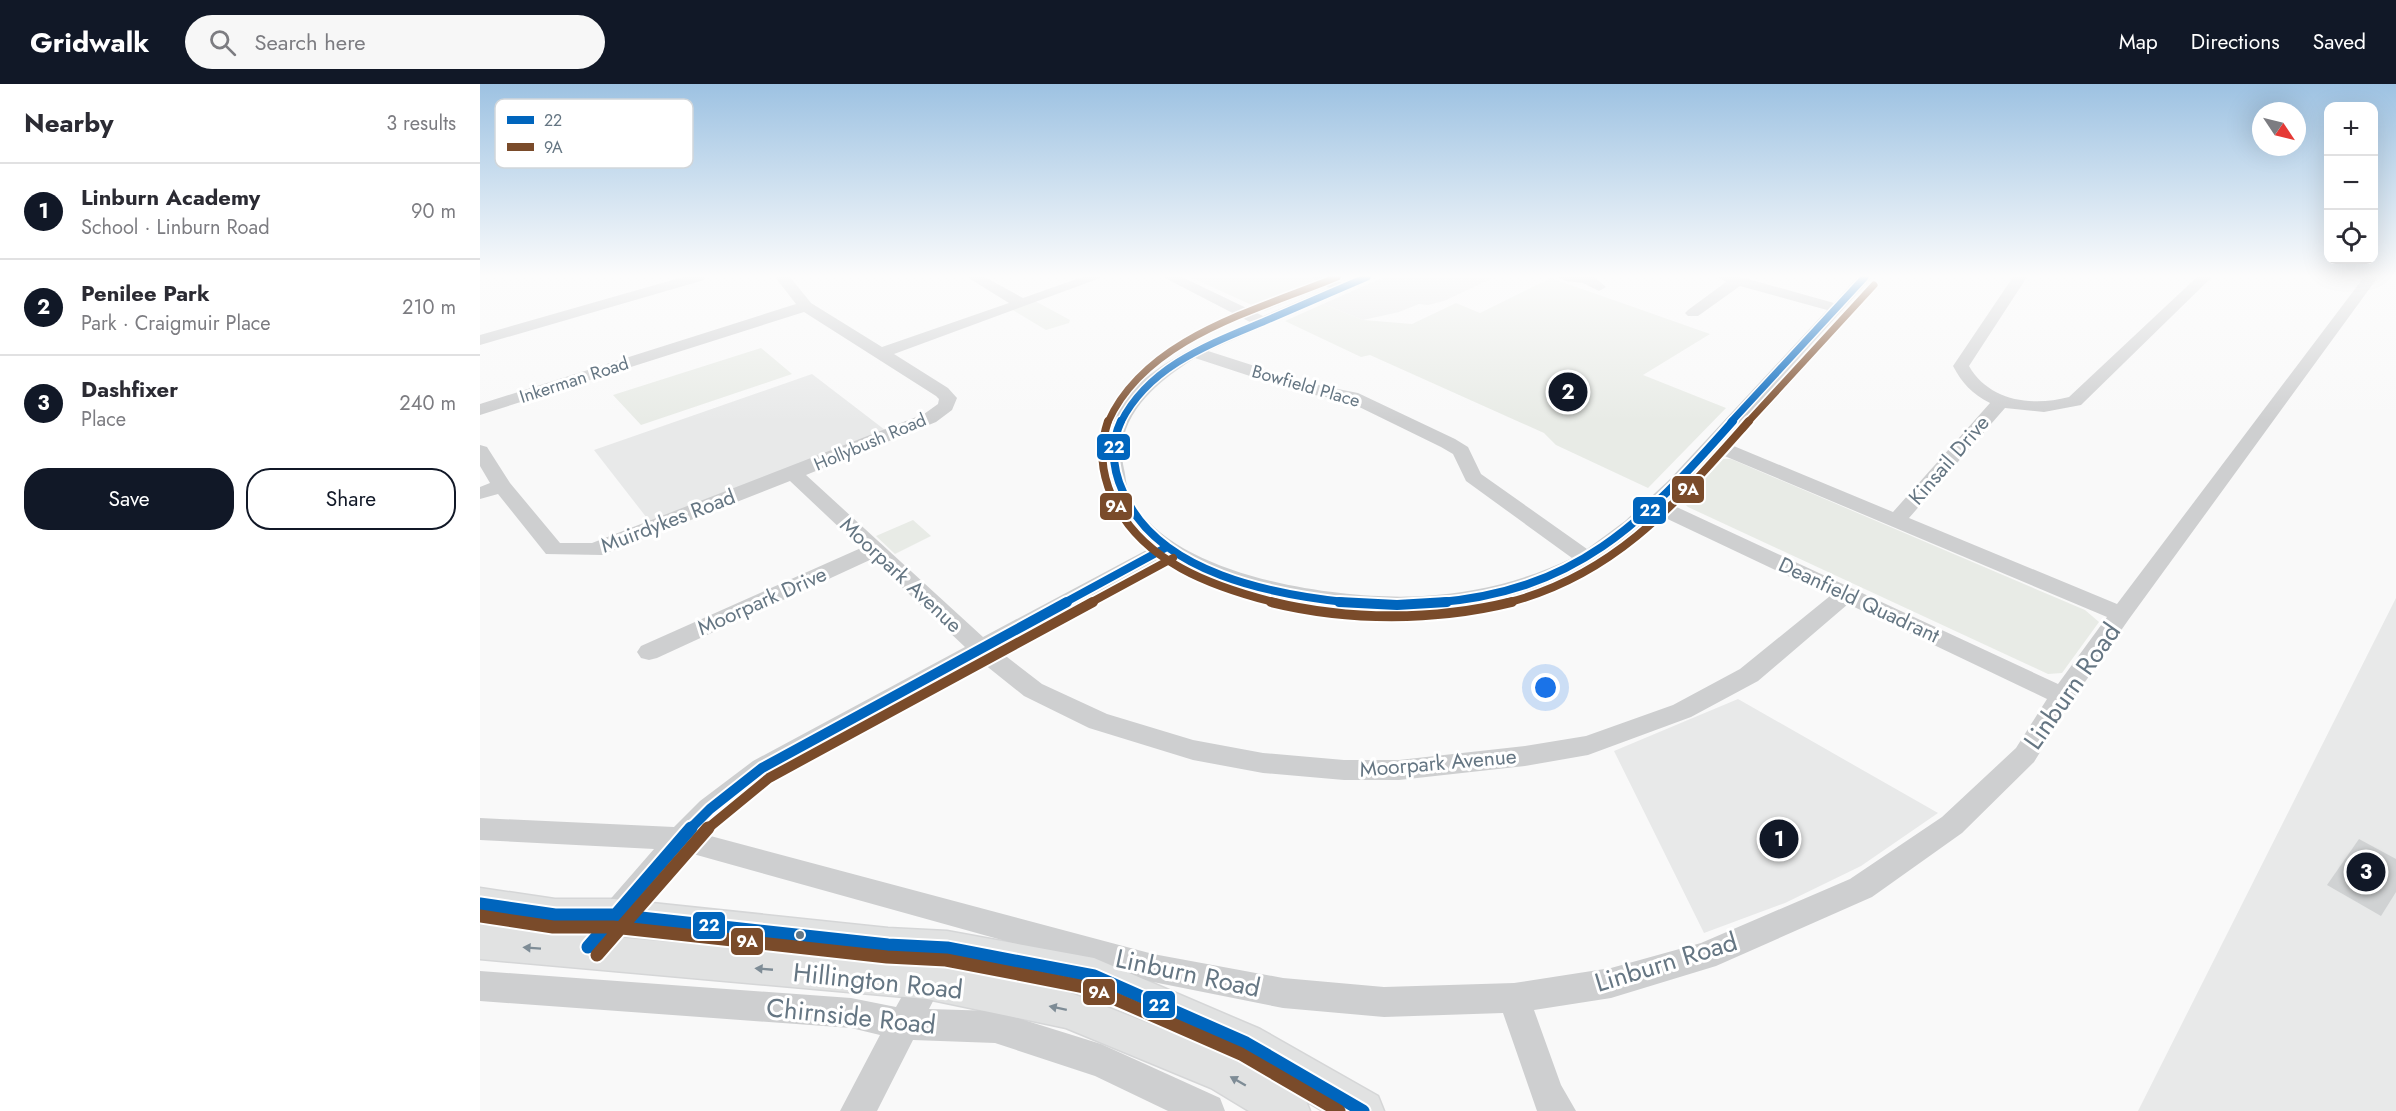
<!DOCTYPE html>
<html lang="en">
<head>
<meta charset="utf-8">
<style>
	body { margin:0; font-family:Jost,sans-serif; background:#f7f7f7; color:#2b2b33 }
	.controls { position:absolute; right:18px; top:18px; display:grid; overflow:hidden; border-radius:12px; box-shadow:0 6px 24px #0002 }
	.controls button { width:54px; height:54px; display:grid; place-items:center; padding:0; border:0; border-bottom:2px solid #e1e1e2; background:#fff; color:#2b2b33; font:30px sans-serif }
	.compass { position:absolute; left:1772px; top:18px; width:54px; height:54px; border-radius:50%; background:#fff; box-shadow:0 6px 24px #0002; rotate:125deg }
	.you { position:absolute; left:1066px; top:604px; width:21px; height:21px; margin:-15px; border:4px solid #fff; border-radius:50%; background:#1a73e8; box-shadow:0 0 0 9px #1a73e833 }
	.badge { display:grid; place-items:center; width:39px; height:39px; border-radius:50%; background:#111827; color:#fff; font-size:20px; font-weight:700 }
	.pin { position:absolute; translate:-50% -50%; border:3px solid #fff; box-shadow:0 2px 6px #0006 }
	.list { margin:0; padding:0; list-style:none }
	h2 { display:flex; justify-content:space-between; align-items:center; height:78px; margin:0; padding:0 24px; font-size:26px }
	h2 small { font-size:20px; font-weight:400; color:#7c7c81 }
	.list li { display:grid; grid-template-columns:39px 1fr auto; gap:18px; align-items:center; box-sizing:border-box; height:96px; padding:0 24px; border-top:2px solid #e1e1e2 }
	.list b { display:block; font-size:22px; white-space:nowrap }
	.list p { margin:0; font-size:20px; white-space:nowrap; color:#7c7c81 }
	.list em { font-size:20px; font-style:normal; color:#7c7c81 }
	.actions { display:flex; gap:12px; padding:18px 24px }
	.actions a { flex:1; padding:14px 0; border:2px solid #111827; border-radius:24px; text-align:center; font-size:21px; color:#111827 }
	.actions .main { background:#111827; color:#fff }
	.icon { flex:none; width:33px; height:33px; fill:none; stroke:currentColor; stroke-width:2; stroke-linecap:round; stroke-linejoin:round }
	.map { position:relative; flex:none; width:1916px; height:1027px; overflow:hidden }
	header { display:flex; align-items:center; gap:36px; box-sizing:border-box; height:84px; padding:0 30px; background:#111827; color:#fff }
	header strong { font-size:28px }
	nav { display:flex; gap:33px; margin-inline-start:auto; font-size:21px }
	.search { width:420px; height:54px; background:#f7f7f7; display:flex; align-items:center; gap:15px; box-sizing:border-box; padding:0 21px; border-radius:33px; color:#7c7c81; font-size:22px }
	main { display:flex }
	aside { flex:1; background:#fff }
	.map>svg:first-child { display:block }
	.built { fill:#e8e9e9 }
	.green { fill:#e8ebe6 }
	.building { fill:#d0d2d3 }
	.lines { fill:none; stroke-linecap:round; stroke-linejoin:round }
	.major-casing { stroke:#d5d6d7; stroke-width:3 }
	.minor { fill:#cecfd0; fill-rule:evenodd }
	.major { fill:#e1e2e2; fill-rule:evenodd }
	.bus-1-far3-casing { stroke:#fff; stroke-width:10 }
	.bus-1-far2-casing { stroke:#fff; stroke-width:12 }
	.bus-1-far1-casing { stroke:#fff; stroke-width:14 }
	.bus-1-casing { stroke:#fff; stroke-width:17 }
	.bus-2-far3-casing { stroke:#fff; stroke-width:10 }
	.bus-2-far2-casing { stroke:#fff; stroke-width:12 }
	.bus-2-far1-casing { stroke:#fff; stroke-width:14 }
	.bus-2-casing { stroke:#fff; stroke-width:17 }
	.bus-1-far3 { stroke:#0065bd; stroke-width:7 }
	.bus-1-far2 { stroke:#0065bd; stroke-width:8 }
	.bus-1-far1 { stroke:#0065bd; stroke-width:10 }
	.bus-1 { stroke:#0065bd; stroke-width:13 }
	.bus-2-far3 { stroke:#7a4b2a; stroke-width:7 }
	.bus-2-far2 { stroke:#7a4b2a; stroke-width:8 }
	.bus-2-far1 { stroke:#7a4b2a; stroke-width:10 }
	.bus-2 { stroke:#7a4b2a; stroke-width:13 }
	.oneway { fill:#7e8c96 }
	.bus-dot { fill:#657683; stroke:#fff; stroke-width:2 }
	.labels { text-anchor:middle; stroke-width:6; stroke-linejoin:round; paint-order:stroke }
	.far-street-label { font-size:18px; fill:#657683; stroke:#fff }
	.street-label { font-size:21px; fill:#657683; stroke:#fff }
	.near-street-label { font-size:26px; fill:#657683; stroke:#fff }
	.key { fill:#fff; stroke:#d1d6da; stroke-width:1.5 }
	.key-label { font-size:16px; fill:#657683 }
	.line-badge { stroke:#fff; stroke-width:2 }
	.badge-label { font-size:16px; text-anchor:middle; font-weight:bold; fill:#fff }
</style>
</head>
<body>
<header>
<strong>Gridwalk</strong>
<div class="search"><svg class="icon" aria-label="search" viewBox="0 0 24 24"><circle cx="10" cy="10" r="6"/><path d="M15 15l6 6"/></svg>Search here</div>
<nav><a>Map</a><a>Directions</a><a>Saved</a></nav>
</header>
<main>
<aside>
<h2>Nearby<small>3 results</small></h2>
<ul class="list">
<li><span class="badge">1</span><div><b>Linburn Academy</b><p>School · Linburn Road</p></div><em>90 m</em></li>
<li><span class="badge">2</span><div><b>Penilee Park</b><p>Park · Craigmuir Place</p></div><em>210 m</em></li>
<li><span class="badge">3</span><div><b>Dashfixer</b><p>Place</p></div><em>240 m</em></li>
</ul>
<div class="actions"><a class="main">Save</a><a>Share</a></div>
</aside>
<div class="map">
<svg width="1916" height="1027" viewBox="0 0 1916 1027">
	<rect width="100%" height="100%" fill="#f9f9f9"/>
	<!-- built -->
	<path class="built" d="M904,193h111l-51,24 -16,4 -9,-1 -20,8 -36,8 -40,-16z
		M332,290l73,56 -235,92 -56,-72z
		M1916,514v513h-258z
		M1258,615l200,114 -77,53 -76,37 -81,30 -90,-182z"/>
	<!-- green -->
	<path class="green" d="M710,193h116l21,9 -62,25z
		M1071,194l159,56 -67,41 83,33 -78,80 -92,-43 -12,-12 -174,-78 -9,2 -76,-36 38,-17 40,16 49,4 44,-21 24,10z
		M555,217l35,19 -1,3 -23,7 -35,-21z
		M281,264l31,26 -151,51 -28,-30z
		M1242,375h9l354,151 14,12 -37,51 -14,1 -360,-167 -5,-5z
		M433,436l18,16 -36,18 -19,-18z"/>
	<!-- building -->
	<path class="building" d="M1879,755l37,20v33l-15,24 -54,-31z"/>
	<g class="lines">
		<defs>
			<path id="major" d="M0,804l75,11h59l274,29 59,3 147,27 166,71 118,67 6,15h-61l-17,-10 4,10h-61l-38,-23 -145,-60 -139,-29 -447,-40v-34l401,36 -267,-30h-59l-75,-11zM450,880l17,1 143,28 127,57 -149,-58z"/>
		</defs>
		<!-- major casing -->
		<use href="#major" class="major-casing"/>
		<!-- minor -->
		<path class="minor" d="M203,193h23l-2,3 -224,65v-10z
			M295,193h15l21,26 71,44 127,-44 -42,-26h18l38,21 59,-21h21l-209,77 54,34 9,10 -5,12 -16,12 -130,53 177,162 171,-91c-24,-19 -42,-41 -48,-71 -18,-86 81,-126 144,-153l-87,-45h19l81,39 66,-28 -19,-11h19l13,6 13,-6h19l-166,74 100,32 50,10 97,46 13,8 13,27 106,75 38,-28 44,-41 158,-170 -87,-24 -42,30h-10l-3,-3 3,-3 38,-28 -8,-5h23l93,26 23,-26h15l-148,165 169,70 97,-109c-18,-9 -28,-20 -37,-37l60,-89h14l-58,89c20,35 63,41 100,31l128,-120h15l-131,128 -37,7 -39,-4 -96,110 208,86 247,-327h14l-249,342 -58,83 -37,60 -72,71 -90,64 -156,69 -105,32 -77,12 27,75 15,26h-39l-34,-98 -119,4 -101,-9 -130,-26 -467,-130 -91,110 -11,4 -11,-4 -5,-10 5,-10 81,-93 -174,-9v-22l194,9 26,-26 53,-40 212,-114 -93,-88 -215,99 -8,2 -8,-2 -4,-6 4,-6 220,-98 -71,-67 -188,74 -56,-1 -48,-60 -18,5v-12l10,-4 -10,-17v-21l7,2 23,36 50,60h32l332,-129 14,-10 1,-5 -3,-3 -132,-84 -324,103v-11l316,-100zM715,274l104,34 48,9 94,46 12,7 13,27 106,77c-47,23 -98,35 -149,38 -80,5 -255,-18 -293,-101 -4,-8 -4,-18 -6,-26 -12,-51 33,-87 71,-111zM1235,368l392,165 -49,67 -390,-181zM1177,430l173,82 -90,73 -67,36 -87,31 -61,10 -126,14h-55l-81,-7 -70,-13 -86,-26 -65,-30 -44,-34 169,-94c125,65 299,81 426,8 23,-13 44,-32 64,-50zM1368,520l199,95 -31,49 -74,69 -92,62 -149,64 -90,25 -97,15 -130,4 -101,-9 -130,-24 -450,-120 68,-59 208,-115 45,36 65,32 104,32 70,13 81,7h55l126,-14 63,-11 103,-38 67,-36z
			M1078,193h36l12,10 -7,4 -16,-8 -18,-2z
			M452,873l11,5 5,10 -19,37 66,2 106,33 119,54 5,13h-57l-73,-35 -100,-33 -82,-3 -36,71h-37l40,-76 -29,-7 -371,-27v-30l371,27 45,9 25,-45z"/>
		<!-- major -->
		<use href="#major" class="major"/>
		<defs>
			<path id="bus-1-far3" d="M641,338c28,-56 89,-78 144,-101 34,-15 68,-29 102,-44
				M1251,338l134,-145"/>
			<path id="bus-1-far2" d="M641,337c-11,24 -9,47 2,71 34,82 151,103 230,111
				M584,519l103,-56
				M952,519c144,-11 210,-79 301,-182"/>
			<path id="bus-1-far1" d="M859,518l58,3 50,-3
				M210,745l20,-20 52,-41 305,-166"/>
			<path id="bus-1" d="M0,820l75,11h59l274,30 59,3 147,28 152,67 117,68
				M108,863l103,-119"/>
			<path id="bus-2-far3" d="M628,338c38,-85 150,-112 229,-145
				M1268,338l126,-137"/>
			<path id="bus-2-far2" d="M628,337c-9,27 -7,50 4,76 29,65 101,90 165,106
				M610,519l83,-45
				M1026,519c109,-27 171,-101 243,-182"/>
			<path id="bus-2-far1" d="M791,518c78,19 163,19 241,0
				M227,745l62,-51 324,-176"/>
			<path id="bus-2" d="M0,832l73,11h60l274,30 59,3 144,28 151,66 98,57
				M117,871l111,-127"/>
		</defs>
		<!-- bus-1-far3 casing -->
		<use href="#bus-1-far3" class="bus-1-far3-casing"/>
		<!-- bus-1-far2 casing -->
		<use href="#bus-1-far2" class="bus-1-far2-casing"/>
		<!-- bus-1-far1 casing -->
		<use href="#bus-1-far1" class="bus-1-far1-casing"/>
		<!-- bus-1 casing -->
		<use href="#bus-1" class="bus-1-casing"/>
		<!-- bus-2-far3 casing -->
		<use href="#bus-2-far3" class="bus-2-far3-casing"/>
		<!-- bus-2-far2 casing -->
		<use href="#bus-2-far2" class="bus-2-far2-casing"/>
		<!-- bus-2-far1 casing -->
		<use href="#bus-2-far1" class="bus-2-far1-casing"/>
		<!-- bus-2 casing -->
		<use href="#bus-2" class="bus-2-casing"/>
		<!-- bus-1-far3 -->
		<use href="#bus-1-far3" class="bus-1-far3"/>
		<!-- bus-1-far2 -->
		<use href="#bus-1-far2" class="bus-1-far2"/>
		<!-- bus-1-far1 -->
		<use href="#bus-1-far1" class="bus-1-far1"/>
		<!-- bus-1 -->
		<use href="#bus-1" class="bus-1"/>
		<!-- bus-2-far3 -->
		<use href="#bus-2-far3" class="bus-2-far3"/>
		<!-- bus-2-far2 -->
		<use href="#bus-2-far2" class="bus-2-far2"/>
		<!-- bus-2-far1 -->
		<use href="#bus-2-far1" class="bus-2-far1"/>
		<!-- bus-2 -->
		<use href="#bus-2" class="bus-2"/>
	</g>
	<!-- one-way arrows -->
	<defs><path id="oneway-solid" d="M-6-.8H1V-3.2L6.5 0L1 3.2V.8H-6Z" transform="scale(1.5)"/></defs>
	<g class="oneway">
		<use href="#oneway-solid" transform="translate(52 864) rotate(-176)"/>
		<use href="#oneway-solid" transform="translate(284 885) rotate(-175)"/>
		<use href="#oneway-solid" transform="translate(578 924) rotate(-168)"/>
		<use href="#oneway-solid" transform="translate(758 997) rotate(-150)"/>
	</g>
	<!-- sky -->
	<linearGradient id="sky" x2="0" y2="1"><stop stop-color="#9dc2e2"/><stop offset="0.57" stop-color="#fcfcfc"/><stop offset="1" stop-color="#fcfcfc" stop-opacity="0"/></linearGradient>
	<rect width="1916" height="337" fill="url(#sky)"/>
	<!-- markers -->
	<circle class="bus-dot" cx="320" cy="851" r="5"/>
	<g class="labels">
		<!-- far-street labels -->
		<g class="far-street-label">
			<text transform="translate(94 296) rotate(-18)" y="6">Inkerman Road</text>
			<text transform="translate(826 302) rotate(16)" y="6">Bowfield Place</text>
			<text transform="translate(390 358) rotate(-23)" y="6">Hollybush Road</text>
		</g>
		<!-- street labels -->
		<g class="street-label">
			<text transform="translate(1469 376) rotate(-49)" y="7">Kinsail Drive</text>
			<text transform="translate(188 437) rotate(-21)" y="7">Muirdykes Road</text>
			<text transform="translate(421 491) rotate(43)" y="7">Moorpark Avenue</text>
			<text transform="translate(1379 516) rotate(25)" y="7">Deanfield Quadrant</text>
			<text transform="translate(282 517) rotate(-24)" y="7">Moorpark Drive</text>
			<text transform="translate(958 679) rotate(-5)" y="7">Moorpark Avenue</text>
		</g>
		<!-- near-street labels -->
		<g class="near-street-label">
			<text transform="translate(1592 602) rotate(-55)" y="9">Linburn Road</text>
			<text transform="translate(1186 878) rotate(-17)" y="9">Linburn Road</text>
			<text transform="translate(708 889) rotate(12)" y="9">Linburn Road</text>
			<text transform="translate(398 897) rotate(6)" y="9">Hillington Road</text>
			<text transform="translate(371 932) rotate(6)" y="9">Chirnside Road</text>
		</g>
	</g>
	<!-- legend -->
	<rect x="15" y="15" width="198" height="69" rx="9" class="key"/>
	<rect x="27" y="32" width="27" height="8" fill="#0065bd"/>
	<rect x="27" y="59" width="27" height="8" fill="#7a4b2a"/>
	<g class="key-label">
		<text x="64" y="42">22</text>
		<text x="64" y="69">9A</text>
	</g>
	<g class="line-badge">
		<rect x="616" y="349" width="35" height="28" rx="6" fill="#0065bd"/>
		<rect x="1191" y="391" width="34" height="29" rx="6" fill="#7a4b2a"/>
		<rect x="619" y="408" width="34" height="29" rx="6" fill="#7a4b2a"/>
		<rect x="1152" y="412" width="35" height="29" rx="6" fill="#0065bd"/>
		<rect x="212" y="827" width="34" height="29" rx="6" fill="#0065bd"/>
		<rect x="250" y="843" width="34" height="29" rx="6" fill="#7a4b2a"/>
		<rect x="602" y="894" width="34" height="28" rx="6" fill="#7a4b2a"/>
		<rect x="662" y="906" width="34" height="29" rx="6" fill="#0065bd"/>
	</g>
	<g class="badge-label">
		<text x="634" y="369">22</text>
		<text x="1208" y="411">9A</text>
		<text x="636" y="428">9A</text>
		<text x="1170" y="432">22</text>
		<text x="229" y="847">22</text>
		<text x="267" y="863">9A</text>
		<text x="619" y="914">9A</text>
		<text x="679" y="927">22</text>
	</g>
</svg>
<div class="controls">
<button>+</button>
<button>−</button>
<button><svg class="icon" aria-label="locate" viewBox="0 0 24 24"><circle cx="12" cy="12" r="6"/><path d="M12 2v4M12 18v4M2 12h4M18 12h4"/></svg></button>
</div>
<svg class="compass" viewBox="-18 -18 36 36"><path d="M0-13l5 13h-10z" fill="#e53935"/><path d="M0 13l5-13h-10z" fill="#7c7c81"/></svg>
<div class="you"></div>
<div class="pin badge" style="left:1299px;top:755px">1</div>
<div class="pin badge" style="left:1088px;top:308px">2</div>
<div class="pin badge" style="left:1886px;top:788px">3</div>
</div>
</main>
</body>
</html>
